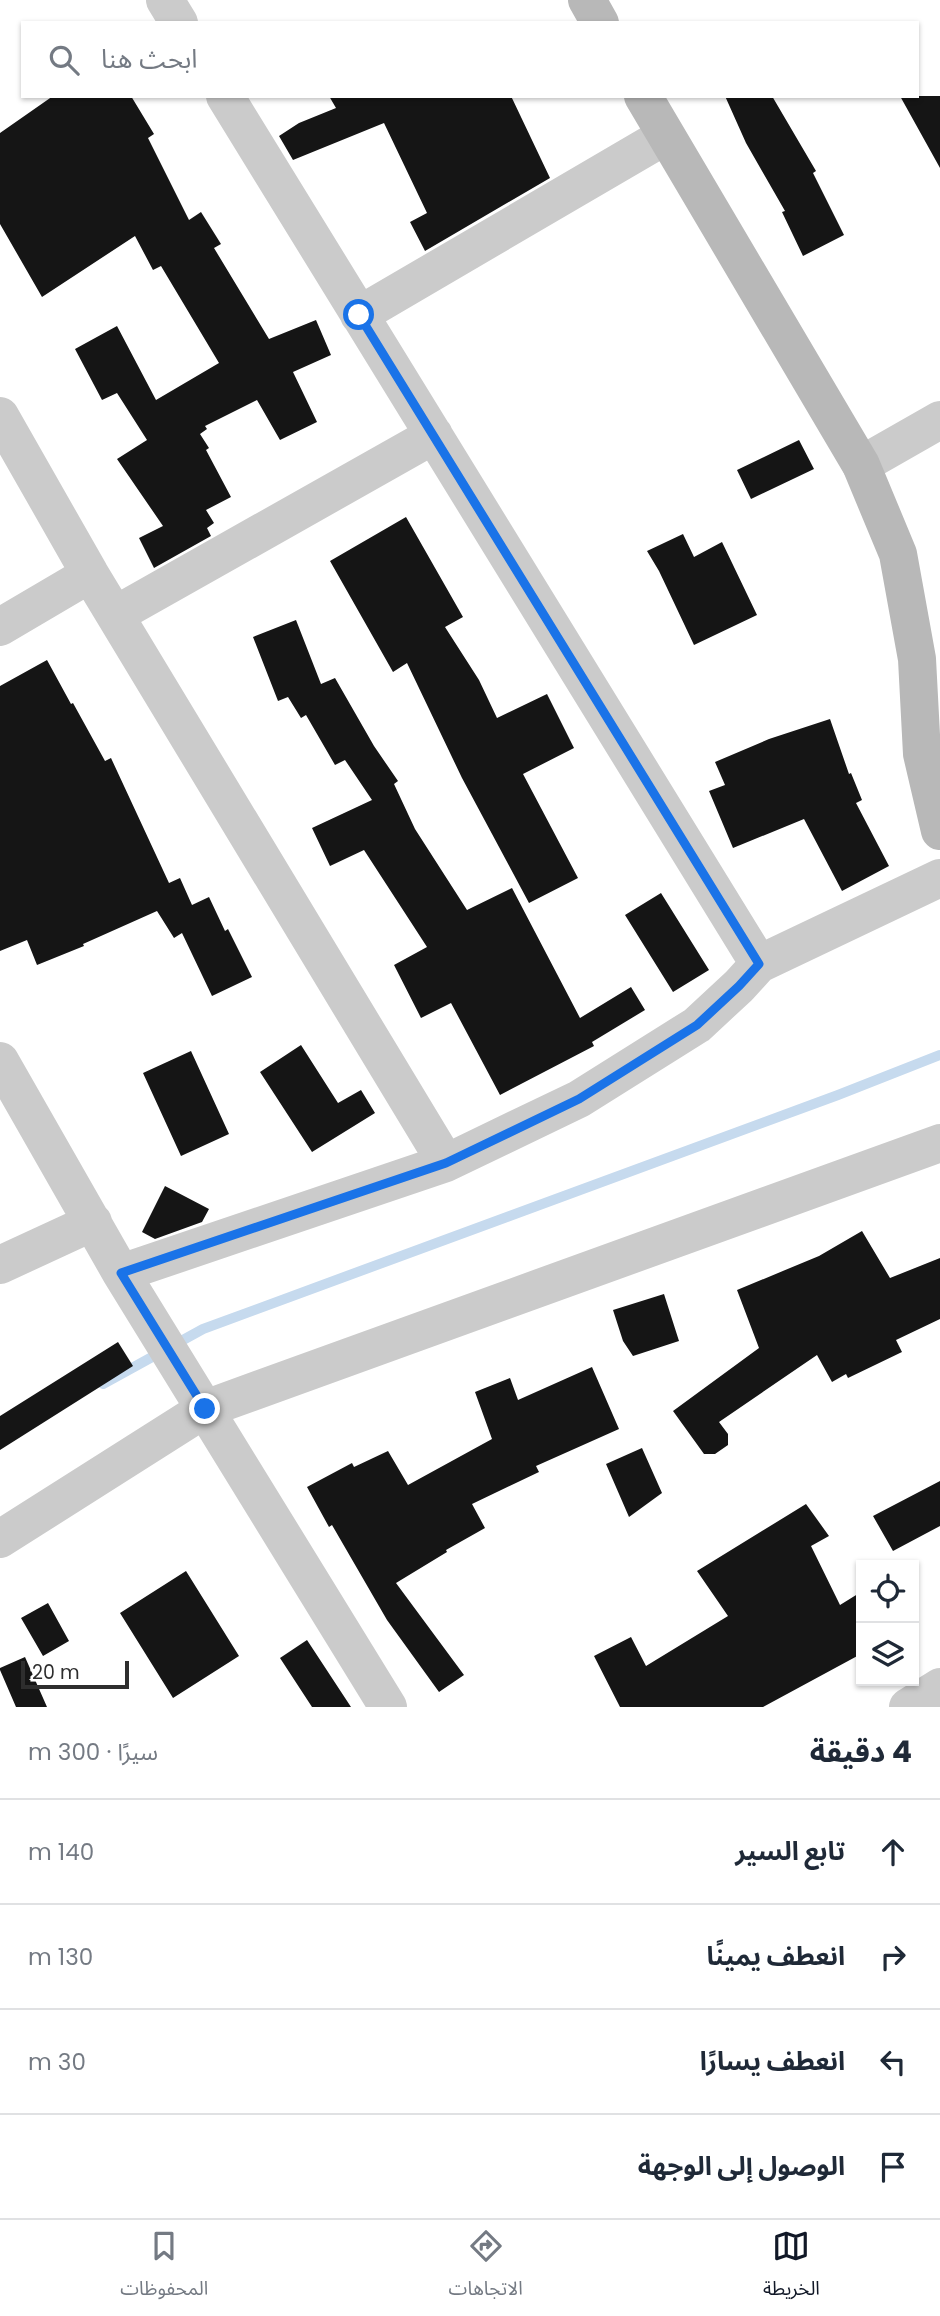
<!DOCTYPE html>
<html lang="ar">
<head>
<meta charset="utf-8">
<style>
	body { margin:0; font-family:Poppins,"Noto Sans Arabic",sans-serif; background:#f2f2f3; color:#1f2937; direction:rtl }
	.controls { position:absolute; right:21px; bottom:21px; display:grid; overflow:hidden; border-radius:0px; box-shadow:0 2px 5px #0004 }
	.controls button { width:63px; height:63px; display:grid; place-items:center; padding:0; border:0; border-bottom:2px solid #e0e1e3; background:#fff; color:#1f2937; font:35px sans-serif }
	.scale { position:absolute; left:21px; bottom:18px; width:108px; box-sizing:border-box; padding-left:7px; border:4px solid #2e2e2e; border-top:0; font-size:19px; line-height:24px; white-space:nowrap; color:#2e2e2e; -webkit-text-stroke:5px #fff; paint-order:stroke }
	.stop { position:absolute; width:21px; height:21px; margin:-16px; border:5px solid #1a73e8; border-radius:50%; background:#fff }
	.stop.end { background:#1a73e8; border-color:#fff; box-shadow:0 2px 7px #0008 }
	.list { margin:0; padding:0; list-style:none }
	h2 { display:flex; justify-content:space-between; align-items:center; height:91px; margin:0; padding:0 28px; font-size:30px }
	h2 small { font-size:23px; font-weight:400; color:#747a83 }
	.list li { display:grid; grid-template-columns:46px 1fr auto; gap:21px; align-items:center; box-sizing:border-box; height:105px; padding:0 28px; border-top:2px solid #e0e1e3 }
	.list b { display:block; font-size:26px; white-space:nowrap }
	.list em { font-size:23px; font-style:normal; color:#747a83 }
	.icon { flex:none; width:38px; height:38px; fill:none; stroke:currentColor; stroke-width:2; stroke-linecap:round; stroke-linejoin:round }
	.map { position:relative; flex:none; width:940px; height:1707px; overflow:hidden; direction:ltr }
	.search { position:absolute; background:#fff; box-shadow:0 2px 5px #0004; left:21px; right:21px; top:21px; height:77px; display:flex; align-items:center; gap:18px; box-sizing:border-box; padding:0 24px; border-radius:0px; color:#747a83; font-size:26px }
	.sheet { height:511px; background:#fff }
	nav { display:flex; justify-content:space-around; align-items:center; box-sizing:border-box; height:98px; border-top:2px solid #e0e1e3; background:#fff; font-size:19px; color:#747a83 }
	nav a { display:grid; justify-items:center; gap:4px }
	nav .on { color:#111827 }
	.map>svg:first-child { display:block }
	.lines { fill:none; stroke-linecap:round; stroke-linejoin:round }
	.stream { stroke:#c6daee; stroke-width:10 }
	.building { fill:#151515 }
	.street { stroke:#cbcbcb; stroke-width:38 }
	.secondary { stroke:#b8b8b8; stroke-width:38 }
	.route { stroke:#1a73e8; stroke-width:9 }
</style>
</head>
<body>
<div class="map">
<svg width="940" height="1707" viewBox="0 0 940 1707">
	<rect width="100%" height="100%" fill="#fff"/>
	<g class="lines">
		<!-- stream -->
		<path class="stream" d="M103,1384l100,-55 635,-234 102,-40"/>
	</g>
	<!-- building -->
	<path class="building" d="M53,96h78l23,38 -6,4 41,82 12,-8 20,32 -7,4 55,91 47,-19 15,35 -38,17 24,50 -37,18 -23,-40 -52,26 2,3 -7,5 9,14 -3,2 25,47 -25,13 8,13 -7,5 4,8 -57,32 -15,-30 24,-12 -46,-67 30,-19 -30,-47 -15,7 -27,-51 42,-23 39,74 63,-37 -58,-97 -8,4 -18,-34 -93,61 -42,-73v-91z
		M329,96h182l39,82 -125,73 -15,-29 17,-9 -43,-90 -91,37 -14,-24 20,-13 37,-15z
		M725,96h47l44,75 -3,2 31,62 -41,21 -21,-44 3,-1 -39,-68z
		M900,96h40v72z
		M799,440l15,29 -63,30 -14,-29z
		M406,517l57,100 -18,10 34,53 18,38 50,-24 27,54 -51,26 55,104 -49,25 -67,-125 -55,-115 -14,9 -63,-111z
		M683,534l11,23 28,-15 35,73 -63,30 -35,-74 -12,-20z
		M296,620l25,64 14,-6 39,68 24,35 -4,3 21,45 52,81 45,-22 68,130 51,-31 14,23 -53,32 2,4 -94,49 -49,-92 -30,15 -27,-53 33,-18 -63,-97 -34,16 -18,-38 60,-28 -27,-40 -10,5 -29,-50 -5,3 -13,-21 -10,4 -25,-64z
		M47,660l24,44 2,-1 32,58 6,-3 58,125 11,-5 12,27 17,-8 16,34 3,-2 24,48 -40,19 -30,-63 -8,5 -17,-27 -74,33 1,2 -47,19 -10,-25 -27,11v-265z
		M830,719l19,55 2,-1 11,27 -6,3 33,63 -47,25 -38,-72 -71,29 -24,-57 16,-6 -10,-23 54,-23z
		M661,893l48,77 -36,22 -48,-77z
		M301,1045l37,58 23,-13 14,23 -63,39 -52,-80z
		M191,1051l38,83 -48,22 -38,-83z
		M165,1186l44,23 -7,13 -47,17 -13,-7z
		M862,1231l28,47 50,-20v61l-44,21 6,12 -54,26 -2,-4 -14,8 -15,-27 -98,67 9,12v11l-13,9h-11l-31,-43 86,-63 -22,-58 82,-34z
		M664,1294l15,47 -46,15 -10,-15 -10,-31z
		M118,1342l15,24 -133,84v-34z
		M592,1367l27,62 -83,37 3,6 -67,32 13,24 -39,22 1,2 -51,31 68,92 -25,17 -52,-72 -55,-95 -3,2 -22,-40 45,-24 2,4 34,-16 20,34 84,-46 -17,-47 35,-14 8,22z
		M642,1448l20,45 -33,24 -23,-53z
		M940,1481v45l-47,25 -20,-35z
		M806,1504l23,32 -18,10 29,59 21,-13v62l-98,53h-143l-26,-51 37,-19 15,29 82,-50 -31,-45z
		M186,1571l53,85 -66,42 -53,-85z
		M48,1603l21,38 -26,15 -22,-38z
		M307,1640l44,67h-39l-32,-49z
		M25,1657l22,50h-31l-16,-37v-2z"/>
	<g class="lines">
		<!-- street -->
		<path class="street" d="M165,0l14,23
			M225,96l534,868
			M359,315l306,-179
			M0,416l90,158 356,589
			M861,465l79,-45
			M115,615l319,-180
			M0,627l90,-53
			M0,1061l121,212 267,434
			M0,1265l93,-43
			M121,1273l325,-110 133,-64 118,-74 42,-39 20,-22 181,-86
			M0,1539l205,-130 735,-266
			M908,1707l32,-20"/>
		<!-- secondary -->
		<path class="secondary" d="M587,0l13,23
			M643,96l218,369 37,89 19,105 5,95 18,77"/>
	</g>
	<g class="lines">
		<!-- route -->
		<path class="route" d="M205,1409l-84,-136 325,-110 133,-64 118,-74 42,-39 20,-22 -400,-649"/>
	</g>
</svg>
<div class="controls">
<button><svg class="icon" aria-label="locate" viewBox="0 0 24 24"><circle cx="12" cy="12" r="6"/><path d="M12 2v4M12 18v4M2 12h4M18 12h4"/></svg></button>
<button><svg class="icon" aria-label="layers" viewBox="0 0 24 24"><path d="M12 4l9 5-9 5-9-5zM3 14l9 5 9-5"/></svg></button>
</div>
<div class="scale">20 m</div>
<div class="stop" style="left:359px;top:315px"></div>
<div class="stop end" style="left:205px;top:1409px"></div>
<div class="search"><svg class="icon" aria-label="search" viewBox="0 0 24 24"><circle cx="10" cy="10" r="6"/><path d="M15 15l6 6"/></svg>ابحث هنا</div>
</div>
<section class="sheet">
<h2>4 دقيقة<small>سيرًا · 300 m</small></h2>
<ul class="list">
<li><svg class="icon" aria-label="ahead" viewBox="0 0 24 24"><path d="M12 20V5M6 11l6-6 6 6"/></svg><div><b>تابع السير</b></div><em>140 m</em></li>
<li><svg class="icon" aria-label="right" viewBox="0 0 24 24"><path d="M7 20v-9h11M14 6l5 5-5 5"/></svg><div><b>انعطف يمينًا</b></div><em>130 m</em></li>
<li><svg class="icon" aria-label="left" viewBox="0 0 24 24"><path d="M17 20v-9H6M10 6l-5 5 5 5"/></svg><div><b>انعطف يسارًا</b></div><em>30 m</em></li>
<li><svg class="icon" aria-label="arrive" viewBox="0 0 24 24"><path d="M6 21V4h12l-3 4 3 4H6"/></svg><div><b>الوصول إلى الوجهة</b></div></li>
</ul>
</section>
<nav>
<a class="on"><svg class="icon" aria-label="map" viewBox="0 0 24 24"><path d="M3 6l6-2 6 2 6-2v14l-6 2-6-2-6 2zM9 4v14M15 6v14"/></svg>الخريطة</a>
<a><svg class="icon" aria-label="directions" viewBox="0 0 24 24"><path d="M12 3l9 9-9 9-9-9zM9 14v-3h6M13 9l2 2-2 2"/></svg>الاتجاهات</a>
<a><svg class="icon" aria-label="saved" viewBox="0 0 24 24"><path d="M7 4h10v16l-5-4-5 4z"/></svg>المحفوظات</a>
</nav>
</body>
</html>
